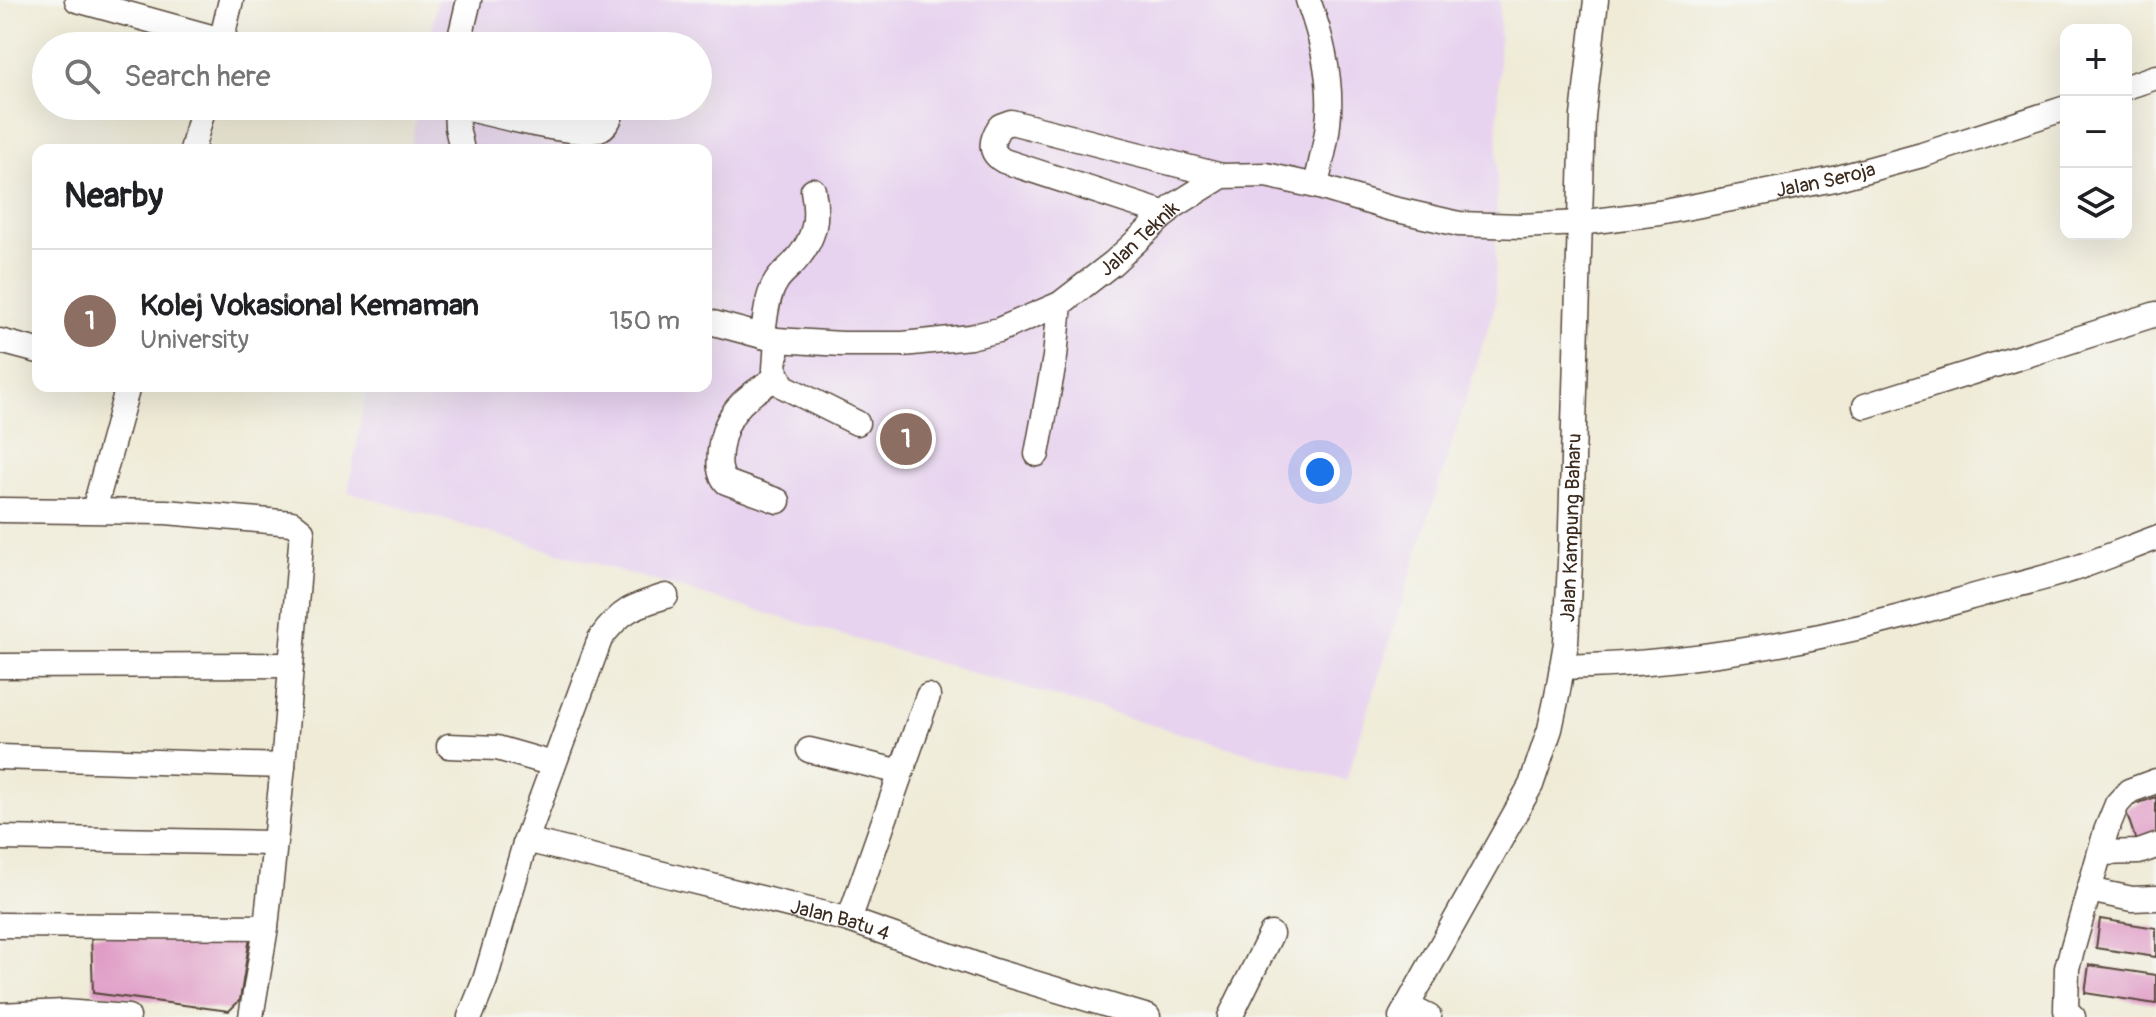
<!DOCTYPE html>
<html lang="en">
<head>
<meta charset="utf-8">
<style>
	body { margin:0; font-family:Pangolin,sans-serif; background:#f2f2f2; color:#202124 }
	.controls { position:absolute; right:24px; top:24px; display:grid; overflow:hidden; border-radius:16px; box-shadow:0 8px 32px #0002 }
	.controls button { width:72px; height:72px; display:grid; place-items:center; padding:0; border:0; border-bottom:2px solid #e0e0e0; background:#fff; color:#202124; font:40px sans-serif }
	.you { position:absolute; left:1320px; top:472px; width:28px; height:28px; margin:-20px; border:6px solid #fff; border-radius:50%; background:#1a73e8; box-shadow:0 0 0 12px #1a73e833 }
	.badge { display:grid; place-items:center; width:52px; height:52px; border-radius:50%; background:#b45309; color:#fff; font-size:26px; font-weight:700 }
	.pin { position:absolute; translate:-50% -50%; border:4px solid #fff; box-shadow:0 2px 8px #0006 }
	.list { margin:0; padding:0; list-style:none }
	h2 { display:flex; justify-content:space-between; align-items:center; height:104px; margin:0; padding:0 32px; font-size:34px }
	h2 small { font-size:26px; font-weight:400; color:#757577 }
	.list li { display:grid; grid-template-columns:52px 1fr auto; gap:24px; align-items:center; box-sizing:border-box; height:144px; padding:0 32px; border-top:2px solid #e0e0e0 }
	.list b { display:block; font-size:30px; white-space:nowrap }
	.list p { margin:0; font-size:26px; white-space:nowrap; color:#757577 }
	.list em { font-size:26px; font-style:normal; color:#757577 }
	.icon { flex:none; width:44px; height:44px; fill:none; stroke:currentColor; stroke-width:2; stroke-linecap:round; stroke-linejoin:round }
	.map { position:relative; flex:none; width:2156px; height:1017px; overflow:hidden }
	.search { position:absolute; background:#fff; box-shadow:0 8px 32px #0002; left:32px; top:32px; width:680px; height:88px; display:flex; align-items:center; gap:20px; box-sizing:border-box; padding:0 28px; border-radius:44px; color:#757577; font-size:30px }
	.panel { position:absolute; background:#fff; box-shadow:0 8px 32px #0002; left:32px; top:144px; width:680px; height:248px; border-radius:16px }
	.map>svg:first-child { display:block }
	.built { fill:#e7d2ef }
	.building { fill:#df99c5 }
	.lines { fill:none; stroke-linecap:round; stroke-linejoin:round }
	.minor-casing { stroke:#56473a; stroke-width:27 }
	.minor { stroke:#fff; stroke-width:24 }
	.labels { text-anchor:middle; stroke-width:7; stroke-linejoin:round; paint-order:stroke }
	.street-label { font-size:20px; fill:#3b2a1e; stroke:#f6f6f2 }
</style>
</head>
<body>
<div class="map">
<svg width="2156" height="1017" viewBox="0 0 2156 1017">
	<rect width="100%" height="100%" fill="#f6f6f2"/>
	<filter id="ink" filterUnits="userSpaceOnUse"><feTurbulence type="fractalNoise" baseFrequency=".0125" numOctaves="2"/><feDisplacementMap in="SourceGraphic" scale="16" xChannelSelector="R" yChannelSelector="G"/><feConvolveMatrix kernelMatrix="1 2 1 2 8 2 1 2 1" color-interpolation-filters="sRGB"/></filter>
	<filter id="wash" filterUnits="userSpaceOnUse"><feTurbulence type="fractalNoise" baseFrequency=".006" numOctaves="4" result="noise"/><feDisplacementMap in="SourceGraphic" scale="32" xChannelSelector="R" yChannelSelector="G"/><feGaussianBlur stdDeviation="1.8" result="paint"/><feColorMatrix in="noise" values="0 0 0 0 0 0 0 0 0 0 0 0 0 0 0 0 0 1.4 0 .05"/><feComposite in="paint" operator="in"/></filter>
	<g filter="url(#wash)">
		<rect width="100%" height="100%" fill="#efebd7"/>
		<!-- built -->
		<path class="built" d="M437,0h1063l-5,306 -149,475 -998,-289 19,-106h339v-236h-296l8,-44h280v-60h-269z"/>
		<g id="blocks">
			<!-- building -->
			<path class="building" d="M2156,797v44l-18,6 -13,-39z
				M2100,919l56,9v29l-60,-9z
				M91,934l159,3 -10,63 -11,11 -136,-18z
				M2089,965l67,10v29l-71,-11z"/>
		</g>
	</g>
	<g filter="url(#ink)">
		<use href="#blocks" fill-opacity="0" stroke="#56473a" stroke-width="2"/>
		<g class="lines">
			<defs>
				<g id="minor">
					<path d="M77,0l145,40"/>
					<path d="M1308,0c14,38 25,83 20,124 -2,21 -8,41 -12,62"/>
					<path d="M220,46l11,-46"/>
					<path d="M458,46l11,-46"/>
					<path d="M2126,87l30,-10"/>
					<path d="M456,106c28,6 118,31 141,24 11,-3 14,-15 17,-24"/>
					<path d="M456,106l1,21 5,23"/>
					<path d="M192,150l12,-44"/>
					<path d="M1166,214l-162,-53c-16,-9 -13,-21 -4,-35l11,-4 211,54"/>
					<path id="s1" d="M706,321l71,19 65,4h61l67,-7 29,-7 61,-26 53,-41 61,-57 48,-30 44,-1 50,11 73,22 70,16 62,2 58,-3 80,-10 175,-34 88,-24 144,-47"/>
					<path d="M762,336c4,-17 4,-39 14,-54 5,-9 15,-15 21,-23 19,-22 21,-42 16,-69"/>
					<path d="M777,340l-2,29 8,17 74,37"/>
					<path d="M0,341l38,10"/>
					<path d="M777,377c-32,21 -52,34 -57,74 -1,12 -2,21 6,31l52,19"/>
					<path d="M1865,406l291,-92"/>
					<path d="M1037,454l18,-97 5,-53"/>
					<path d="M0,510l166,2 126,11 10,8 -19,235 -17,161 -15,90"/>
					<path d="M94,510l34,-124"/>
					<path d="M0,666l291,-1"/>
					<path d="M1562,667c134,-3 268,-28 396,-66 39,-12 79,-20 118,-33 27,-9 53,-20 80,-30"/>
					<path d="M449,746l48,2 56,16"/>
					<path d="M809,750l92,22"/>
					<path d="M0,757l283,9"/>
					<path d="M0,838l274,5"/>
					<path id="s2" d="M526,840l323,80 145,51 154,46"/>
					<path d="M2100,853l39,-1 17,-6"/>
					<path d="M2089,890l43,9 24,-1"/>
					<path d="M849,920l79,-224"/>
					<path d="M0,925l266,2"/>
					<path d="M1407,1006l22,11"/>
					<path d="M0,1015l64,-3 64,5"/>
					<path d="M470,1017l15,-37 41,-140 74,-201c21,-29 33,-33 66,-43"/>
					<path d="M1230,1017l41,-83"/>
					<path id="s3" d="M1401,1017l130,-232 19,-56 7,-33 9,-53 4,-81 13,-446 13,-116"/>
					<path d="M2073,1017l-7,-7 1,-42 39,-137 11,-27 12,-13 27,-10"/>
				</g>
			</defs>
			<!-- minor casing -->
			<use href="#minor" class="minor-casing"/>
			<!-- minor -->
			<use href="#minor" class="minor"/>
		</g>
	</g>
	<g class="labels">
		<!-- street labels -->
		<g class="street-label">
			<text dy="7" stroke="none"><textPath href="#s1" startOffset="1184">Jalan Seroja</textPath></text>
			<text dy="7" stroke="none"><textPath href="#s1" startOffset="466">Jalan Teknik</textPath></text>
			<text dy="7" stroke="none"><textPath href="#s3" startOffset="528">Jalan Kampung Baharu</textPath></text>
			<text dy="7" stroke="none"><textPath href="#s2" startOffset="324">Jalan Batu 4</textPath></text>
		</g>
	</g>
</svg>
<div class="controls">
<button>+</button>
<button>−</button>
<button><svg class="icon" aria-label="layers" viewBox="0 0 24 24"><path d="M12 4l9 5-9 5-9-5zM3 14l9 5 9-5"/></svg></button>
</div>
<div class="you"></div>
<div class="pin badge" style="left:906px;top:439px;background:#8d6e63">1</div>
<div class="search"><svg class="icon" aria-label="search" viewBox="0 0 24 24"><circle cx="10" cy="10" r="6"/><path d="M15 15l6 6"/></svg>Search here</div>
<section class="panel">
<h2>Nearby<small></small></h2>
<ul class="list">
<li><span class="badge" style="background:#8d6e63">1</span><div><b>Kolej Vokasional Kemaman</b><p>University</p></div><em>150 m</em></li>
</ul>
</section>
</div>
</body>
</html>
